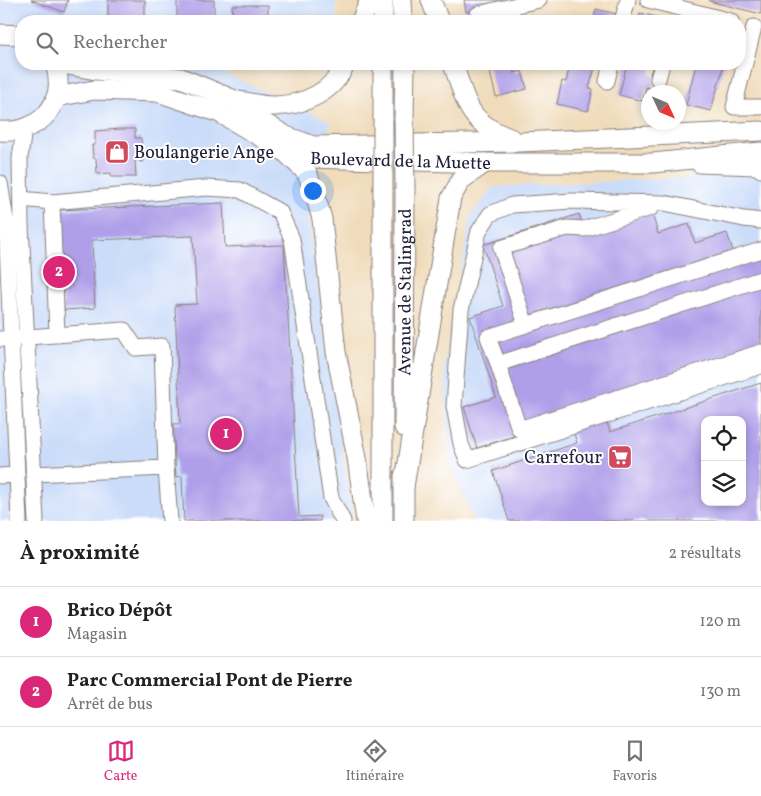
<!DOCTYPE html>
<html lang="fr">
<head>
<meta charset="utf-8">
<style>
	body { margin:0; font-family:Vollkorn,serif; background:#f2f2f2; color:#202124 }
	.controls { position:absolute; right:15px; bottom:15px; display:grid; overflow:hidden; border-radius:10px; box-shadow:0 2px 8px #0003 }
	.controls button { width:45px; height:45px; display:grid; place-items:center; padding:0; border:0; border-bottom:1px solid #e0e0e0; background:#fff; color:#202124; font:25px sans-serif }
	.compass { position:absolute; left:641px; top:85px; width:45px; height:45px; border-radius:50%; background:#fff; box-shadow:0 2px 8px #0003; rotate:134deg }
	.you { position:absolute; left:312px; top:190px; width:18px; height:18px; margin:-12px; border:4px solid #fff; border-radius:50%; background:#1a73e8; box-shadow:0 0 0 8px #1a73e833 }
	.badge { display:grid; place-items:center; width:32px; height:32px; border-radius:50%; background:#db2777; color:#fff; font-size:16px; font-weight:700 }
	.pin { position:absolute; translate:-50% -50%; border:2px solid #fff; box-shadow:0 1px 5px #0006 }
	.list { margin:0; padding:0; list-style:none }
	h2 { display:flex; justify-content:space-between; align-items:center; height:65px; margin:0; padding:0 20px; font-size:21px }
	h2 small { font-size:16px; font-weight:400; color:#757577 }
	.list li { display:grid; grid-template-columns:32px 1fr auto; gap:15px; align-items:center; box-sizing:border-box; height:70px; padding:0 20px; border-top:1px solid #e0e0e0 }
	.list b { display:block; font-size:19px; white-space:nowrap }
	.list p { margin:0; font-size:16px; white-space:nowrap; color:#757577 }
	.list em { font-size:16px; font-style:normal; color:#757577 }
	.icon { flex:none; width:28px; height:28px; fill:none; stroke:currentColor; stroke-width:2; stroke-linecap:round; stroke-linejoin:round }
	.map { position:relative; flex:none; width:761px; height:521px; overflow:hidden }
	.search { position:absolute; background:#fff; box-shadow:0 2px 8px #0003; left:15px; right:15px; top:15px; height:55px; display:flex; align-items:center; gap:12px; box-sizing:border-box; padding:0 18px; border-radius:20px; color:#757577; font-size:19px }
	.sheet { height:205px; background:#fff }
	nav { display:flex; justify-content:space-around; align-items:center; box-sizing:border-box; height:70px; border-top:1px solid #e0e0e0; background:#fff; font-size:14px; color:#757577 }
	nav a { display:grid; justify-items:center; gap:2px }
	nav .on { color:#db2777 }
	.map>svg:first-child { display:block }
	.built { fill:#cadcf9; fill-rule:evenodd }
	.building { fill:#af9fe9; fill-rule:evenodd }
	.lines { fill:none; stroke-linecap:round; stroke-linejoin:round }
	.minor-casing { stroke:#897f7b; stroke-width:17 }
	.major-casing { stroke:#897f7b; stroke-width:21 }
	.minor { stroke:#fff; stroke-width:15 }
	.major { stroke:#fff; stroke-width:19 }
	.major-bridge-casing { stroke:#897f7b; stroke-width:21; stroke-linecap:butt }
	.major-bridge { stroke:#fff; stroke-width:19 }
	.labels { text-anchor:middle; stroke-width:4; stroke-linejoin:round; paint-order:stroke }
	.poi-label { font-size:18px; fill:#22223b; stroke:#fff; text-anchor:start }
	.street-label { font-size:18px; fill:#22223b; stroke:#fff }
</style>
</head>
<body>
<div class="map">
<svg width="761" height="521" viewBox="0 0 761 521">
	<rect width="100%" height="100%" fill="#fff"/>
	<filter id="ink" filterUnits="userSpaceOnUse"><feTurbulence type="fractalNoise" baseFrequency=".02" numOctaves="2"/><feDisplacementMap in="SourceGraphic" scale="10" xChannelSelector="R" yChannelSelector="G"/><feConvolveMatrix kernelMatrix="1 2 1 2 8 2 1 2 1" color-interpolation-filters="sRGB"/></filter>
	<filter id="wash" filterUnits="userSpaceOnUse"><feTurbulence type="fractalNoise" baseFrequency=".0096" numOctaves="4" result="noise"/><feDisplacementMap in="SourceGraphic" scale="20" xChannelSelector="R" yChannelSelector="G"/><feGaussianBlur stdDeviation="1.12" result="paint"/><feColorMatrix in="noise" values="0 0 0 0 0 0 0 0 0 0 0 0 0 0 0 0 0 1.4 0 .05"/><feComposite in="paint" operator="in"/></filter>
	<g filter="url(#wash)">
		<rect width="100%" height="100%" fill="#f0dcbb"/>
		<!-- built -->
		<path class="built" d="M0,0h336v21h-315v43h141l53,5 116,53 -25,79 45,305 1,15h-352z
			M753,174h8v347h-287l-24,-60 -6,-97 27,-149 23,-28zM705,420h37v82h-37z"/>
		<g id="blocks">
			<!-- building -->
			<path class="building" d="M31,0h37l-4,12z
				M108,0h37v21h-37z
				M177,0h37v21h-37z
				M464,0h49l1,1 -48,11z
				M709,0h52v14l-52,-13z
				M232,5h36v16h-35z
				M596,9l21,5 -2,7h-26l1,-4 4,1z
				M640,13l24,6v2h-26z
				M488,64h29v2l-4,1 1,6 8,-2 5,18 -31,8z
				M570,64h26l-7,24 4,1 -5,22 -31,-7 5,-23 4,1z
				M627,64h26l-3,11 5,1 -3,13 -6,-2 -3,14 -24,-6z
				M696,64h28l-13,47 -25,-6z
				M120,129h15v9h6l2,24h-3v-2h-5l1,17h-25v-4l-14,1 -1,-16h-3l-1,-13h3v-14z
				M223,203l2,44 59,-2 15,272 21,-1v5h-136l-2,-45 -6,1 -3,-53h7l-5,-119 22,-1 -4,-68 -101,4 3,68 -31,2 -5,-100z
				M652,213l6,21 31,-10 6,19 32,-10 7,21 27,-9v111l-159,51 8,25 151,-49v138h-252l-16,-50 84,-28 -8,-25 -92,30 -13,-41 32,-10 -26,-80 33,-11 -20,-61 96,-31 7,21zM705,420h37v82h-37z"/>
		</g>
	</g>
	<g filter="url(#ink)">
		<use href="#blocks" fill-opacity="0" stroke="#897f7b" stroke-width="1"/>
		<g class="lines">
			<defs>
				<path id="minor" d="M648,0l83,21
					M510,7l4,14
					M478,14l61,-14
					M622,21l6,-21
					M754,27l-20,80h27
					M658,79l4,-15
					M607,81l4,-17
					M24,129l-4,29 1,68 15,295
					M699,165l58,2 4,3
					M0,183l6,37 13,301
					M21,199l31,3 154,-14 34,2 40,22 12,27 39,259 12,23
					M52,202l5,133
					M761,221l-17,-2 -80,-16 -92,-2 -60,4 -22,9 -11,17 -18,79 -7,96 7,38 6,16 294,-94
					M761,279l-263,85 21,65 242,-77
					M526,325l-25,-77 66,-20 17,1 67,-21
					M0,339l124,-9 12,18 26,-2 4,122 4,53
					M498,364l-10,-27 273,-87
					M33,474l133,-6
					M0,476l17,-1"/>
				<g id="major">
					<path d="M402,0l1,21"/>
					<path d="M431,0l8,21"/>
					<path d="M361,21l9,-21"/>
					<path d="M383,21v-21"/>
					<path d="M0,34l21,1"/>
					<path d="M62,64l34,6 85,8 56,23 24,20 25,15 27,10 207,-4 241,-11"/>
					<path d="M383,64v55"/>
					<path d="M453,64c15,42 14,58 59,75"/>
					<path id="s1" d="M56,97l38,-7 64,2 62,21 63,37 26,8 176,5h168l108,-11"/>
					<path d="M237,101c12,1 26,6 38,5 29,-1 59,-14 70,-42"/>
					<path d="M404,120l1,-56"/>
					<path d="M0,131c40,3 68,-28 55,-67"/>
					<path d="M285,152l22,21 8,21 7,25 14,133 21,106 9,63"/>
					<path id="s2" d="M404,427l1,-238"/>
					<path d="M404,487l47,-289 10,-18 24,-17"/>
					<path d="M383,521v-331"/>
					<path d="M404,521v-46"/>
				</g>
			</defs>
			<!-- minor casing -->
			<use href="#minor" class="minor-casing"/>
			<!-- major casing -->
			<use href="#major" class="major-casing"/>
			<!-- minor -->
			<use href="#minor" class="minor"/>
			<!-- major -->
			<use href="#major" class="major"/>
			<defs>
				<path id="major-bridge" d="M383,119v71
					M404,120l1,69"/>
			</defs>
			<!-- major-bridge casing -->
			<use href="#major-bridge" class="major-bridge-casing"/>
			<!-- major-bridge -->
			<use href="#major-bridge" class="major-bridge"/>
		</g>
	</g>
	<!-- icons -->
	<defs>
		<symbol id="shop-square" viewBox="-11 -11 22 22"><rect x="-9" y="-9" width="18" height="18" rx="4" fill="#d1495b" stroke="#fff"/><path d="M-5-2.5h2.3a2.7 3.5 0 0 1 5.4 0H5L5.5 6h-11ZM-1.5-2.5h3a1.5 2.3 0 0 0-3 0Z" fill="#fff"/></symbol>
		<symbol id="supermarket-square" viewBox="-11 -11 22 22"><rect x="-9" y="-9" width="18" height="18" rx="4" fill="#d1495b" stroke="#fff"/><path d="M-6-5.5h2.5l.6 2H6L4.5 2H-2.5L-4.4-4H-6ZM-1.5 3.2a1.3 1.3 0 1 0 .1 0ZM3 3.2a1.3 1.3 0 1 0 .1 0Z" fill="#fff"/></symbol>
	</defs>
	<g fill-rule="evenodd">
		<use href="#shop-square" x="103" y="138" width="28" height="28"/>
		<use href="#supermarket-square" x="606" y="443" width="28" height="28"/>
	</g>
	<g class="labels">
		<!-- poi labels -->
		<g class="poi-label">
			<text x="134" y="158">Boulangerie Ange</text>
			<text x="602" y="463" text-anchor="end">Carrefour</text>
		</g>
		<!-- street labels -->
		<g class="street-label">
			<text dy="6" stroke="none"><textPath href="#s1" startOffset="360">Boulevard de la Muette</textPath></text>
			<text dy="6" stroke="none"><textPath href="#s2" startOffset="135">Avenue de Stalingrad</textPath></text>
		</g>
	</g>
</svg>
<div class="controls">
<button><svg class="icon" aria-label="locate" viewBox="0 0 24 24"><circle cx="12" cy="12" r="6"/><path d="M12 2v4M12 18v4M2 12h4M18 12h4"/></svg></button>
<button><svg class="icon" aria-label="layers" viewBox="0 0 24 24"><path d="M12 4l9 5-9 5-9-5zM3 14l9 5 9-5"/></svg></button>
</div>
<svg class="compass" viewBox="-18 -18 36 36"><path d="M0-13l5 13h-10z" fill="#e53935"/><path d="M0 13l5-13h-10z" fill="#757577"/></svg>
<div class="you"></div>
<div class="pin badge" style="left:226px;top:434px">1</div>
<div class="pin badge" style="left:59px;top:272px">2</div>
<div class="search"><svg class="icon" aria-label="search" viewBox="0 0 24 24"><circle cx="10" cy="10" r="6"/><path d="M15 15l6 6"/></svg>Rechercher</div>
</div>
<section class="sheet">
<h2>À proximité<small>2 résultats</small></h2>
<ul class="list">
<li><span class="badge">1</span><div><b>Brico Dépôt</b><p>Magasin</p></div><em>120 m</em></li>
<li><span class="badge">2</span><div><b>Parc Commercial Pont de Pierre</b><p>Arrêt de bus</p></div><em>130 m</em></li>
</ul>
</section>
<nav>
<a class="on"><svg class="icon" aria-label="map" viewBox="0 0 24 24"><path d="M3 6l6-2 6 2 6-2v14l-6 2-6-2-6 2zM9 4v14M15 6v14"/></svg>Carte</a>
<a><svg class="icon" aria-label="directions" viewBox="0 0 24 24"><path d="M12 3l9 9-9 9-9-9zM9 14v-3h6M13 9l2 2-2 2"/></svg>Itinéraire</a>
<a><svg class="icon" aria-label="saved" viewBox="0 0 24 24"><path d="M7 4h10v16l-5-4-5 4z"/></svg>Favoris</a>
</nav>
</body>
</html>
